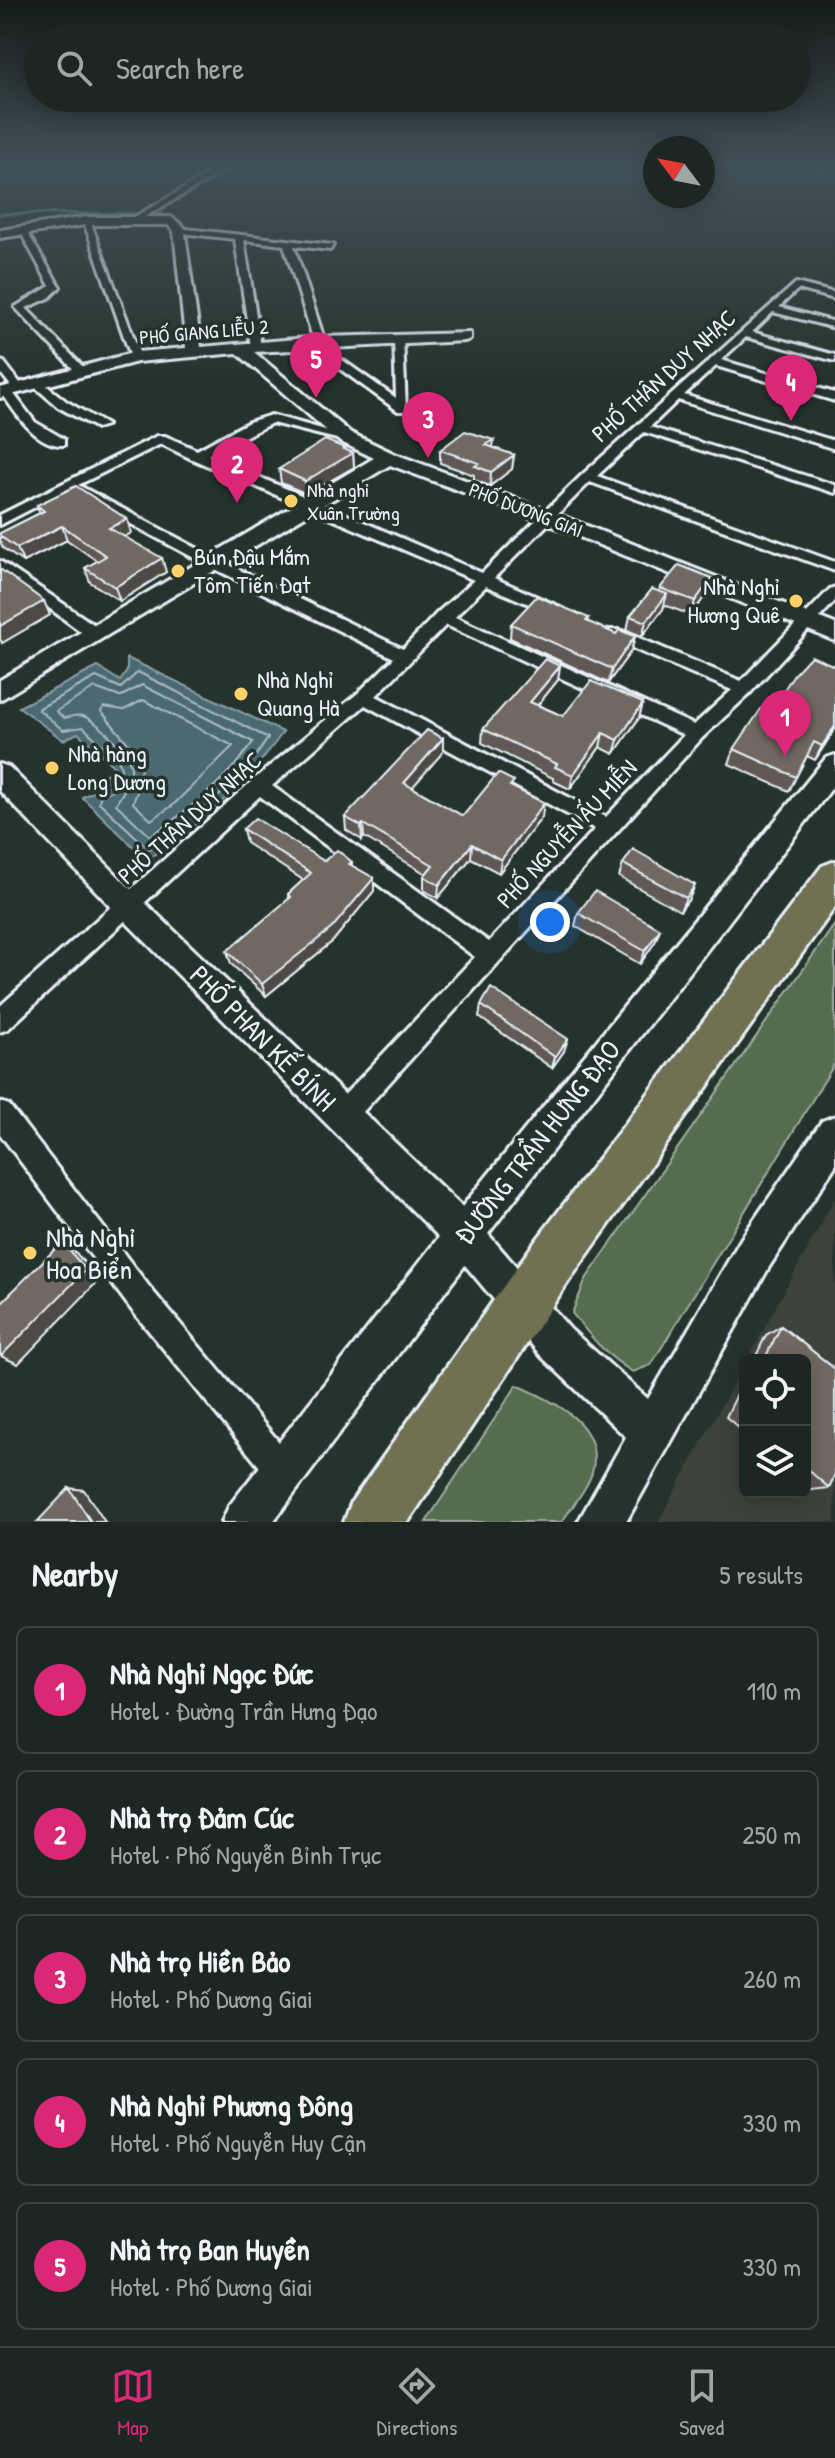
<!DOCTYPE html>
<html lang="en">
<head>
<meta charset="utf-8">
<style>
	body { margin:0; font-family:"Patrick Hand",sans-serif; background:#29322f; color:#f1f3f6 }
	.controls { position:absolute; right:24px; bottom:24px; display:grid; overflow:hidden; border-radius:12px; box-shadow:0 4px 20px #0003 }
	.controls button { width:72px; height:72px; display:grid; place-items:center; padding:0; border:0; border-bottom:2px solid #3a4340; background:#1c2622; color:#f1f3f6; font:40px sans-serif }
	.compass { position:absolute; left:643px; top:136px; width:72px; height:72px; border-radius:50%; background:#1c2622; box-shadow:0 4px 20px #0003; rotate:302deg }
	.you { position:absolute; left:550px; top:922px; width:28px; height:28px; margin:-20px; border:6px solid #fff; border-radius:50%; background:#1a73e8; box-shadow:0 0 0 12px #1a73e833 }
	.badge { display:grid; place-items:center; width:52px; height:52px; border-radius:50%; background:#db2777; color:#fff; font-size:26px; font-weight:700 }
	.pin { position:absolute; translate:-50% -66px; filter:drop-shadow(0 2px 4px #0008) }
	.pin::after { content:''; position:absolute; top:42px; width:28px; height:24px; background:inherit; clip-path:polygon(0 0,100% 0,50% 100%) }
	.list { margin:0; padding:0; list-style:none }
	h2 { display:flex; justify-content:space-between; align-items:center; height:104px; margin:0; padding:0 32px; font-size:34px }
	h2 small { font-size:26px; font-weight:400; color:#a0a5a5 }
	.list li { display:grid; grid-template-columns:52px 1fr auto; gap:24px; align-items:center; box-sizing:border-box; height:128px; margin:0 16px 16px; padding:0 16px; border:2px solid #3a4340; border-radius:12px }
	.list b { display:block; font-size:30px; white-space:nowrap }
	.list p { margin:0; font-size:26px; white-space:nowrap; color:#a0a5a5 }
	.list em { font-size:26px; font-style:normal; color:#a0a5a5 }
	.icon { flex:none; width:44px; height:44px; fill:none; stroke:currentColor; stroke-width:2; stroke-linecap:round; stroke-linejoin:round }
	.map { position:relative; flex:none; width:835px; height:1522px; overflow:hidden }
	.search { position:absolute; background:#1c2622; box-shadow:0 4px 20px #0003; left:24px; right:24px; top:24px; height:88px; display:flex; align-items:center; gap:20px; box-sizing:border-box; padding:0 28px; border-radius:44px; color:#a0a5a5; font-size:30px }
	.sheet { height:824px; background:#1c2622 }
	nav { display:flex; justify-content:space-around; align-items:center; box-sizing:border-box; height:112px; border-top:2px solid #3a4340; background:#1c2622; font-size:22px; color:#a0a5a5 }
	nav a { display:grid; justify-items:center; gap:4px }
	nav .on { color:#db2777 }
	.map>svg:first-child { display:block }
	.built { fill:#3c433d }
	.green { fill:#576c50; stroke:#a0aea4; stroke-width:2 }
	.water { fill:#4b6971; stroke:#8a9fa7; stroke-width:2 }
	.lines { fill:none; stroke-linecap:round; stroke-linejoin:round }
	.shore { stroke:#a9bbc2; stroke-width:2 }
	.stream { stroke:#8a9fa7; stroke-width:3 }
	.street-casing { stroke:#e8f1f8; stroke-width:6 }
	.secondary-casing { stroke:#e8f1f8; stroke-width:6 }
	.highway-casing { stroke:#e8f1f8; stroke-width:6 }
	.path { stroke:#e8f1f8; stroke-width:2; stroke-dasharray:3 3; stroke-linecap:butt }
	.street { fill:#26332d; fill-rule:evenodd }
	.secondary { fill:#26332d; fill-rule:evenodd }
	.highway { fill:#706f52; fill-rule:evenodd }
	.wall { fill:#605954; stroke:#e8f1f8; stroke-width:2 }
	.shaded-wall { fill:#4e4945; stroke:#e8f1f8; stroke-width:2 }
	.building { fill:#706862; stroke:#e8f1f8; stroke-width:2 }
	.poi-dot { fill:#ffd166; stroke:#26332d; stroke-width:3 }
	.labels { text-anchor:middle; stroke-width:7; stroke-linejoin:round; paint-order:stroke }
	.far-street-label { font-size:20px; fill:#e8f1f8; stroke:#26332d }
	.far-poi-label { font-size:20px; fill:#e8f1f8; stroke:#26332d; text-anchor:start }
	.street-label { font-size:24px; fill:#e8f1f8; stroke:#26332d }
	.poi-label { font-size:24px; fill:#e8f1f8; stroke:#26332d; text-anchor:start }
	.near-street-label { font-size:28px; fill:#e8f1f8; stroke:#26332d }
	.near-poi-label { font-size:28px; fill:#e8f1f8; stroke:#26332d; text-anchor:start }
</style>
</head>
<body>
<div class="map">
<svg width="835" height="1522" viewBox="0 0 835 1522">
	<rect width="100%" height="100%" fill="#26332d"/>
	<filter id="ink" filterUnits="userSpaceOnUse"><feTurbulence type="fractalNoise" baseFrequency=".0125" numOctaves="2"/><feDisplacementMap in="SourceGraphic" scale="16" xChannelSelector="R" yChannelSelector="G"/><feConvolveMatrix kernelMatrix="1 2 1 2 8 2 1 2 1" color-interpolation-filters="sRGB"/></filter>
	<g filter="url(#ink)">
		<!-- built -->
		<path class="built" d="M835,1198v324h-177l87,-159v129h60v-132h-58z"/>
		<!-- green -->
		<path class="green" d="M835,924v139l-184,302 -18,7c-26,-15 -43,-36 -61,-59l14,-34z
			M517,1385c35,16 88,38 75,88 -5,17 -21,34 -30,49h-136z"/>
		<!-- water -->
		<path class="water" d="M127,658l156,74c-36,52 -84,92 -136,128l-65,-63 28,-13 -7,-7 11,-10 -36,-34 -15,7 -44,-33 79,-40 22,14 7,-10z"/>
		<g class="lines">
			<!-- shore -->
			<path class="shore" d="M138,672l130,66c-28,46 -74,82 -119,111l-50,-47 1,-5 16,-9 5,-19 -2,-8 -36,-34 -20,3 -25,-21 58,-32 25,11z
				M142,685l111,57c-26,38 -65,69 -103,94l-34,-32c6,-11 16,-23 15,-36 0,-14 -34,-47 -48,-52 -6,-2 -13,1 -19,2l-8,-7 39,-23 25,9z
				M143,700l90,46 -61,60 -21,14 -18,-17 7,-19 1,-25 -40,-48 3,-4 20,3z"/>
			<!-- stream -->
			<path class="stream" d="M0,214l161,-1 6,-7 73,-40"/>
			<defs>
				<path id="street" d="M223,166h9l-96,56 -7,-2z
					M83,219l7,2 51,136 -1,2 -9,-2z
					M177,228l156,17 -3,5 -36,-4 31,96 -4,3 75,53 -2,-60 9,-2 3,75h-8l-91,-66v-4h7l-30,-96 -40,-5 17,107 -5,3 -5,-3 -16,-108 -55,-6z
					M19,229h6l35,58 -11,11 -23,10 59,61v4h-8l-62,-66 35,-21z
					M796,283l39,10v6l-37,-10 -19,18 56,15v6l-62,-16 -21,20 83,23v6l-89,-24 -25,23 114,33v8l-119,-35 -32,29 151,46v8l-157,-49 -28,27 185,58v8l-191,-61 -47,44 238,86v9l-245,-89 -96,96 64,28v6h-10l-62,-26 -31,31 239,108 38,-35 -124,-52 -2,-4 2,-4h12l121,51 89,-92 5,-2v14l-85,92 -48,45 -351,387 -9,3 -9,-3 -3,-9 3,-9 142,-150 -215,-161 -252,233 -8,3v-26l252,-225 106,-88 36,-35 -187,-93 -139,-75 -68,35v-10l157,-79h8l32,14 52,-28 22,-7 80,22 -6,4 -73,-18 -64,32 274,118 101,-99zM161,444l31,15 282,121 -37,33 -34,36 -186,-90 -139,-74zM446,625l238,110 -78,82 -230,-121zM365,705l230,124 -106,113 -217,-156z
					M0,361l4,1 19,25v4h-8l-15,-19z
					M34,382h8l24,19 41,24 -10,3 -39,-21 -24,-21z
					M3,390h8l24,32 29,17v6c-28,2 -49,-33 -63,-53z
					M0,561l99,67 2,4 -2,4h-12l-87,-64z
					M0,1102l9,3 142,184 143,171 4,11 -4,11 -11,4 -11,-4 -141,-173 -131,-175z"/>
				<path id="secondary" d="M86,217h85l13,10 17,120 119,-10 150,-4v6l-5,2 -211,11 97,81 44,21 162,60 278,110v17l-292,-119 -153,-57 -390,235v-20l374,-222 -35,-17 -102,-88 -100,9 -137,36v-10l136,-36 50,-4 -12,-117 -6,-6h-82l-86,13v-8z
					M835,755v29l-347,450 82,95 78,70 93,-160 81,-118 13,-5v50l-66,101 -143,255h-48l48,-85 -84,-80 -77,-92 -192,257h-51l7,-16 210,-269 -320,-322 -119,-124v-27l9,3 130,130 323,310 364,-449z"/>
				<path id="highway" d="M835,861v46l-267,375 -160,240h-64l8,-21 180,-255 290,-380z"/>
			</defs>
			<!-- street casing -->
			<use href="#street" class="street-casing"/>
			<!-- secondary casing -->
			<use href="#secondary" class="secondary-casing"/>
			<!-- highway casing -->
			<use href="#highway" class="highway-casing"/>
			<!-- path -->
			<path class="path" d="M792,166l43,6"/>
			<!-- street -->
			<use href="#street" class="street"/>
			<!-- secondary -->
			<use href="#secondary" class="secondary"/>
			<!-- highway -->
			<use href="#highway" class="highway"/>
		</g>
		<!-- wall -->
		<path class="wall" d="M494,440l-1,8 21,7 -2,14 -22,17 -16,-6v-5l-34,-12v-13z
			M346,450l7,3 1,14 -47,27 -26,-11 -2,-14z
			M37,505l90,14 4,14 -7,4 42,35 -46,29 -30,-19 -5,-14 12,-7 -30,-21 -44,22 -20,-14 -3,-7v-8l40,-20z
			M660,588l48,4 -17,23 -27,-10 -1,4 -21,27 -15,-6 3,-14 29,-24z
			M589,618l-1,4 28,12 19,2 -4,15 -23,32 -98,-45 1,-14z
			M558,680l-20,25 25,11 80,-13 -4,15 -25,36 -14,-7 -30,42 -17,-8v-3l-71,-35 1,-14z
			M771,710l64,19 -20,31 -8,-4 -18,35 -60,-27 5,-15z
			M443,752l-31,35 51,29 50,-28 29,29 -43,56 -28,-15 -33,40 -14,-8v-14l2,-2 -62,-37 -2,3 -16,-10 -1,-13z
			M243,829l81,32 28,1v4l22,12v13l-41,50 -67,55 -35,-32 -4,-13 62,-52 -1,-5 15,-14 -57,-37z
			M623,864l72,21 -6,14 -9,12 -61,-34z
			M578,913l82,16 -5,13 -15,22 -65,-38z
			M481,1005l83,46 -12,17 -73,-51z
			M781,1326l54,43v105l-6,14 -18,2 -6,-5v-125h-51l12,-25z
			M745,1378v55l-19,-16z"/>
		<!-- shaded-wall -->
		<path class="shaded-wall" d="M345,448l1,9 7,-4 1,14 -47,27 -2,-13z
			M514,455l-2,14 -22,17 1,-14z
			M127,519l4,14 -18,10 -4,-15z
			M62,526l5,14 -44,22 -6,-14z
			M162,558l4,14 -46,29 -5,-14z
			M712,578l-4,14 -17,23 4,-14z
			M667,594l-4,15 -21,27 4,-14z
			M44,601l6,14 -48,28 -2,-4v-13z
			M635,636l-4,15 -23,32 4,-14z
			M560,666l-2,14 -29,36 1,-14z
			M643,703l-4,15 -25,36 4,-14z
			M835,726v3l-20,31 7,-14z
			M603,733l-3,14 -30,42 3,-14z
			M443,738v14l-39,45v-14z
			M544,803l-2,14 -43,56 2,-13z
			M363,824l1,13 -2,3 -1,-14z
			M472,844l-1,14 -33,40 1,-13z
			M374,878v13l-41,50 -67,55 -4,-12z
			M695,885l-6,14 -9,12 6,-13z
			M660,929l-5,13 -15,22 5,-13z
			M568,1039l-4,12 -12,17 3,-11z
			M62,1242l14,11 23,27 -81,84 -17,-8z
			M69,1488l15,2 21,32h-14z"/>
		<!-- building -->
		<path class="building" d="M465,431l29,9 -8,5 28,10 -23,17 -16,-6 4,-3 -39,-13z
			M325,440l20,8 -2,1 10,4 -48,28 -26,-12z
			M76,486l51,33 -18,9 53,30 -47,29 -30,-19 21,-12 -44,-30 -45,22 -17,-12v-3l44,-22 -7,-6z
			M679,565l33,13 -17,23 -35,-13z
			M0,569l44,32 -44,25z
			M652,589l15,5 -21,28 -16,-6z
			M537,596l52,22 -3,3 30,13 3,-4 16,6 -23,33 -101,-45z
			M811,656l24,10v60l-13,20 -8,-4 -18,35 -62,-28 29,-43 8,4 23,-36z
			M545,659l15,7 -30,36 33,14 28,-35 52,22 -25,37 -15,-7 -30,42 -18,-8 2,-3 -74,-35z
			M427,730l16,8 -39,45 59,33 35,-43 16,8 -4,5 34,17 -43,57 -29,-16 -33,41 -15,-9 9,-11 -70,-41 -2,2 -16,-9z
			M255,818l69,43 13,-11 15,12 -3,2 25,14 -42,50 -70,56 -35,-33 64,-54 -3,-3 23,-21 -68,-44z
			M633,849l62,36 -9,13 -63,-34z
			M595,891l65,38 -15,22 -67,-38z
			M491,988l77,51 -13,18 -74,-52z
			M62,1242l24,28 -85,86 -1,-1v-51z
			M781,1326l54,43v105l-6,14 -24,-21v-107h-41z
			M745,1399v17l-6,-5z
			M69,1488l22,34h-54z"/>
	</g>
	<!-- sky -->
	<linearGradient id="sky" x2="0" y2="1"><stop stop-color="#151c19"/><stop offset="0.44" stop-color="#415057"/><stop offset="1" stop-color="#415057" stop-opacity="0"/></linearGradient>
	<rect width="835" height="379" fill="url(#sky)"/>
	<!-- markers -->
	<g class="poi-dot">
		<circle cx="291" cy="501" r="8"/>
		<circle cx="178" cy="571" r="8"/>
		<circle cx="796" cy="601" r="8"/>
		<circle cx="241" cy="694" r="8"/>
		<circle cx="52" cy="768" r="8"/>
		<circle cx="30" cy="1253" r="8"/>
	</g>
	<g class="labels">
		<!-- far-street labels -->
		<g class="far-street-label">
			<text transform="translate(204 332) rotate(-5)" y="7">PHỐ GIANG LIỄU 2</text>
			<text transform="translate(526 510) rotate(21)" y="7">PHỐ DƯƠNG GIAI</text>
		</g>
		<!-- far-poi labels -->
		<g class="far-poi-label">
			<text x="307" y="497">Nhà nghỉ<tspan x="307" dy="23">Xuân Trường</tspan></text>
		</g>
		<!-- street labels -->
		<g class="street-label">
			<text transform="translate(664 376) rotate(-42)" y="8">PHỐ THÂN DUY NHẠC</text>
			<text transform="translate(190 818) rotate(-42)" y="8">PHỐ THÂN DUY NHẠC</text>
			<text transform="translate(567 834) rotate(-47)" y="8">PHỐ NGUYỄN ẤU MIỄN</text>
		</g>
		<!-- poi labels -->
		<g class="poi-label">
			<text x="194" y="565">Bún Đậu Mắm<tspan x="194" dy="28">Tôm Tiến Đạt</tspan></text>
			<text x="780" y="595" text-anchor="end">Nhà Nghỉ<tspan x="780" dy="28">Hương Quê</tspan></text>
			<text x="257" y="688">Nhà Nghỉ<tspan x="257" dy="28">Quang Hà</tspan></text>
			<text x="68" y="762">Nhà hàng<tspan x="68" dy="28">Long Dương</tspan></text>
		</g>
		<!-- near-street labels -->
		<g class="near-street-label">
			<text transform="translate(263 1038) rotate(45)" y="10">PHỐ PHAN KẾ BÍNH</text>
			<text transform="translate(537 1142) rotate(-52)" y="10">ĐƯỜNG TRẦN HƯNG ĐẠO</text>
		</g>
		<!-- near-poi labels -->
		<g class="near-poi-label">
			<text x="46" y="1247">Nhà Nghỉ<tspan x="46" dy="32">Hoa Biển</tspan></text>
		</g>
	</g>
</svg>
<div class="controls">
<button><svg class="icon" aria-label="locate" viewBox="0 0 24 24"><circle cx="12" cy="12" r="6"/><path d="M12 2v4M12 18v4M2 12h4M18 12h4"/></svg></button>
<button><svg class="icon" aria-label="layers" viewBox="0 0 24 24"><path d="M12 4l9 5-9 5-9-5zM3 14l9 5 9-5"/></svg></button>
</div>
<svg class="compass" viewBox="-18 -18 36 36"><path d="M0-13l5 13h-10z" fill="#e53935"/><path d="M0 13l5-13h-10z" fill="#a0a5a5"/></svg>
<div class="you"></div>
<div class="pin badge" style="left:785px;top:756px">1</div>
<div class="pin badge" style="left:237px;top:503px">2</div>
<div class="pin badge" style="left:428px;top:458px">3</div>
<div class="pin badge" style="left:791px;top:421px">4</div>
<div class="pin badge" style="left:316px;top:398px">5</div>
<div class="search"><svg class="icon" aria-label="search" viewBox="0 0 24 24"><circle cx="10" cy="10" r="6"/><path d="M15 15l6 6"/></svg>Search here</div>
</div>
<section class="sheet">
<h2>Nearby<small>5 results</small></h2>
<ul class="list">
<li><span class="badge">1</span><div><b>Nhà Nghỉ Ngọc Đức</b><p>Hotel · Đường Trần Hưng Đạo</p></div><em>110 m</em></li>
<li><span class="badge">2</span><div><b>Nhà trọ Đảm Cúc</b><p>Hotel · Phố Nguyễn Bỉnh Trục</p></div><em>250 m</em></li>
<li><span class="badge">3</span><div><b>Nhà trọ Hiền Bảo</b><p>Hotel · Phố Dương Giai</p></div><em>260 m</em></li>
<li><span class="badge">4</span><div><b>Nhà Nghỉ Phương Đông</b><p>Hotel · Phố Nguyễn Huy Cận</p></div><em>330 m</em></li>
<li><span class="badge">5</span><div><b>Nhà trọ Ban Huyền</b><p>Hotel · Phố Dương Giai</p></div><em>330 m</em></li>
</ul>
</section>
<nav>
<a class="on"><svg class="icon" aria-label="map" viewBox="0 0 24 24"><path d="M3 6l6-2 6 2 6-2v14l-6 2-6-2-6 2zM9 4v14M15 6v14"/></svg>Map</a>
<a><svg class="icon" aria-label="directions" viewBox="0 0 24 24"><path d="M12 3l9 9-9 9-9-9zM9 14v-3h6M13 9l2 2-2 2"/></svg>Directions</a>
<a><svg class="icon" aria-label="saved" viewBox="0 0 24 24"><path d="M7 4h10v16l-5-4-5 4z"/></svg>Saved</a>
</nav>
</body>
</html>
